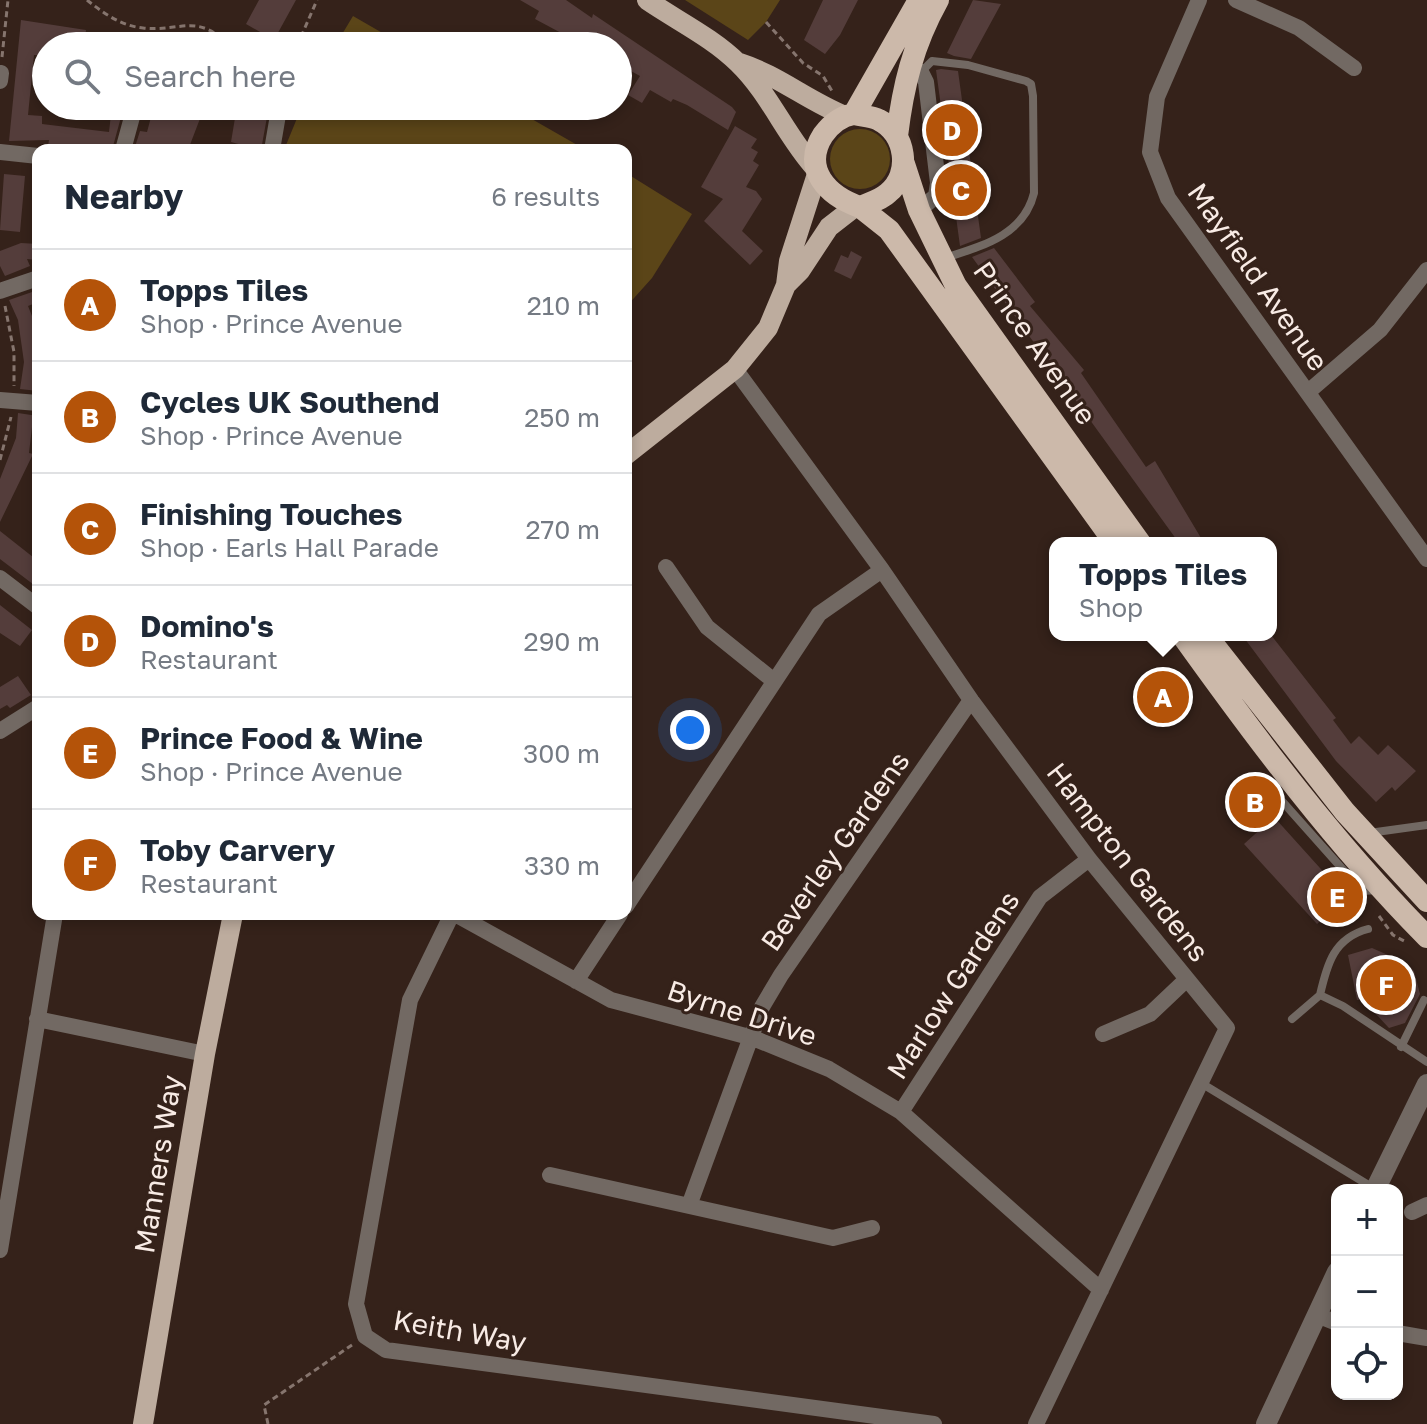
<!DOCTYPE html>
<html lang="en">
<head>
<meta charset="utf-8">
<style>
	body { margin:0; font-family:"Golos Text",sans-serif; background:#f2f2f3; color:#1f2937 }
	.controls { position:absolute; right:24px; bottom:24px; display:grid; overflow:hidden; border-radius:16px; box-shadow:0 4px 12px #0003 }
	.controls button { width:72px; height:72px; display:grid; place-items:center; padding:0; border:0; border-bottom:2px solid #e0e1e3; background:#fff; color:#1f2937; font:40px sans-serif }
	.you { position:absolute; left:690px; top:730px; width:28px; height:28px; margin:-20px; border:6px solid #fff; border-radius:50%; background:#1a73e8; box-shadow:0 0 0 12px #1a73e833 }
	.badge { display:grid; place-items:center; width:52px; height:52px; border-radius:50%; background:#b45309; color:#fff; font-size:26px; font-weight:700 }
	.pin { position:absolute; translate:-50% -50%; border:4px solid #fff; box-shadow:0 2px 8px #0006 }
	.popup { position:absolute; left:1049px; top:537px; width:228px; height:104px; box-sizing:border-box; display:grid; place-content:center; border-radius:16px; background:#fff; filter:drop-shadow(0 2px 6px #0005); font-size:26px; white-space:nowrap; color:#747a83 }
	.popup b { font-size:30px; color:#1f2937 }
	.popup::after { content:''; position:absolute; left:50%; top:100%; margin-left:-16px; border:16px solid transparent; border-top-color:#fff }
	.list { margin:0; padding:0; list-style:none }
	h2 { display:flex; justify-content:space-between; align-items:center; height:104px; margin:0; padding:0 32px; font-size:34px }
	h2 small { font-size:26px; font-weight:400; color:#747a83 }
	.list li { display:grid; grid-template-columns:52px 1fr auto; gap:24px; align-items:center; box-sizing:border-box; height:112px; padding:0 32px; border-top:2px solid #e0e1e3 }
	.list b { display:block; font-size:30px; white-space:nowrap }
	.list p { margin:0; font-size:26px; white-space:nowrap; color:#747a83 }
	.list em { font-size:26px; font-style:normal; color:#747a83 }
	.icon { flex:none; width:44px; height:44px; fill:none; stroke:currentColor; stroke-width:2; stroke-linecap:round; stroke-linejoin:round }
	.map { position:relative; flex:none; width:1427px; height:1424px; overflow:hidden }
	.search { position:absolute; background:#fff; box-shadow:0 4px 12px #0003; left:32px; top:32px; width:600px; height:88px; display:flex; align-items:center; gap:20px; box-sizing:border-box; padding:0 28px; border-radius:44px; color:#747a83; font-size:30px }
	.panel { position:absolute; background:#fff; box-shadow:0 4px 12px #0003; left:32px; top:144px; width:600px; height:776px; border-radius:16px }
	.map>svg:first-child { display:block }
	.green { fill:#5b4518 }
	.building { fill:#543d3b }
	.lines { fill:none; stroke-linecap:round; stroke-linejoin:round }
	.path { stroke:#86756e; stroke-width:3; stroke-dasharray:6 4; stroke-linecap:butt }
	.service { stroke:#726963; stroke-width:8 }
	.minor { stroke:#726963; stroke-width:16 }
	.tertiary { stroke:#726963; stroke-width:20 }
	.primary { stroke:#bdac9e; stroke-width:20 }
	.trunk { stroke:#ccb9aa; stroke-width:22 }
	.labels { text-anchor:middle; stroke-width:6; stroke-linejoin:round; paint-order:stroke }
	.street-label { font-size:28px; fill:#f8ebe5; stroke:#35221a }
</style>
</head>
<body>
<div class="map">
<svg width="1427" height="1424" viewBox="0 0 1427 1424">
	<rect width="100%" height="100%" fill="#35221a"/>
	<!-- green -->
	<path class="green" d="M685,0h95l-14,22 -18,18z
		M353,16l52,30h-70z
		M302,106h207l77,44h-302z
		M830 159a30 30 0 1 1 60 0a30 30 0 1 1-60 0Z
		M626,173l66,41 -40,64 -26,29z"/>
	<!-- building -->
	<path class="building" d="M259,0h37l-22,40 -28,-16z
		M520,0h46l26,18 1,-4 139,93 4,5 -8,18 -41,-25 -14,-6 -2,3 -21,-12 -8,13 -14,-8 12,-19 -22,-12v-18h-27l-12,-7 -1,3 -43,-23 4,-8z
		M823,0h35l-18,35 -15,19 -21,-14z
		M973,0l28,4 -30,55 -17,-3 -7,-3z
		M21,20l65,10 -2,16h-38v10l-12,-1 -6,60 14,1v8l67,8 3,-26h12l-12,44 -64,-4 1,-6 -40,1z
		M941,69l17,2 23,167 -21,8 -24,-176z
		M154,106l22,3 1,-3h17l-2,7 9,3 -13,34h-54l6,-19 7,1z
		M237,106l17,4 1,-4h14l-8,44 -30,-8z
		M735,126l22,13 -6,9 7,4 -5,9 6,4 -13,22 10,4 6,8 -20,32 21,20 -13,14 -46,-44 19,-22 -22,-12z
		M4,174l21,2 -5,56 -20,-2z
		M21,243l17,1v16l-11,-1 3,7 -25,10 -5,-10v-15z
		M994,248l41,54 -5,4 54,64 -3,3 65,94 9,-6 49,82h-25l-207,-286z
		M851,251l11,6 -11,22 -17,-8 7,-16 7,3z
		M35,291l3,11 -10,4 10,25v60l-18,-2 4,-27 -6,-42 -9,-20z
		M18,413l20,3v12l-6,-1 -3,26 4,1 -33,68v-43l16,-41z
		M0,531l38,30v27l-38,-29z
		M0,605l32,25 -12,16 -20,-13z
		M1242,635h29l65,83 -3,2 18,24 8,-8 19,19 10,-10 28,26 -21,20 -3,-4 -16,15 -40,-41z
		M18,676l13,19 -21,13 -3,-3 -7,4v-22z
		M1274,817l73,81 -30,26 -73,-80z
		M1372,948l16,7 5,9 11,-2 10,9 6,23 -15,29 -16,5 -15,-16 -5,-14 -12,2 -9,-45z"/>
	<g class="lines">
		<!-- path -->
		<path class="path" d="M87,0c16,13 34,26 56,28 38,4 54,-16 87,18
			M766,22l37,41 20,13 9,15
			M297,46l20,-46
			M2,57l6,-57
			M5,306l9,46v34
			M0,460l11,-43
			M1379,916l14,19 11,6
			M268,1424l-4,-19 88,-60"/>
		<!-- service -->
		<path class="service" d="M921,72l11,-11 36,4 58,16 5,3 2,12 1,97c-10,42 -52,53 -89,65
			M1283,775l-10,16 89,100 17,-1
			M1369,833l58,-8
			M1320,995c7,-31 14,-57 48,-66
			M1292,1019l28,-24 23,11 84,56
			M1401,1047l23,-47
			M1201,1083l174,106"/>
		<!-- minor -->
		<path class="minor" d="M1199,0l-42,97 -7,55 18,46 259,361
			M1236,0l63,28 55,40
			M907,68l14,4 5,10 12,101 -2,13 -17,14
			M0,81l1,-8
			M123,150l12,-44
			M272,150l6,-35
			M0,152l38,4
			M0,291l38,-13
			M735,369l147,201 89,130 118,159 138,169 -191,396
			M1308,392l72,-62 47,-60
			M0,400l38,3
			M666,567l41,60 67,54
			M0,578l38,29
			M0,731l38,-24
			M626,906l193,-292 63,-44
			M452,914l-42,86 -54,304 9,32 21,14 548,74
			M455,914l156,86 142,38 76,31 72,43 200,178
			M576,981l44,-67
			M37,1019l168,35
			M1103,1034l47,-20 37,-35
			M901,1112l139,-215 49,-38
			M550,1175l283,63 39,-10
			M690,1203l72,-196 19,-32 190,-275
			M1412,1212l15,-7
			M0,1250l55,-336
			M1317,1315l20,8
			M1397,1333l30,5"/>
		<!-- tertiary -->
		<path class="tertiary" d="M1375,1190l52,-106
			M1266,1424l71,-152"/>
		<!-- primary -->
		<path class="primary" d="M647,0c29,20 66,38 91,63 32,31 48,73 77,105
			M737,62c41,13 69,38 108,54
			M786,285l14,-14 29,-44 27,-21
			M626,455l109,-86 33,-41 18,-43 3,-24 28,-87
			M143,1424l62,-370 28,-140"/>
		<!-- trunk -->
		<path class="trunk" d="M854,114c8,2 18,2 25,6 27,13 33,54 9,73 -7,7 -19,10 -28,14 -32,-11 -59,-38 -37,-72 8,-11 18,-19 31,-21z
			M854,114l65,-114
			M897,136c6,-50 16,-91 41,-136
			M904,164l15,46 37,76 184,257
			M860,207l29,23 226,313
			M1182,635c76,106 153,209 245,302
			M1206,635l139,177 82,89"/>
	</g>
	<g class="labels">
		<!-- street labels -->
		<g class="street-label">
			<text transform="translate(1258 277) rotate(55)" y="10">Mayfield Avenue</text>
			<text transform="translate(1035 343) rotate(55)" y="10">Prince Avenue</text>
			<text transform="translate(835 851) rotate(-55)" y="10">Beverley Gardens</text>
			<text transform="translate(1128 862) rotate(52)" y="10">Hampton Gardens</text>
			<text transform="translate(953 985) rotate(-57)" y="10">Marlow Gardens</text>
			<text transform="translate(742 1013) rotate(18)" y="10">Byrne Drive</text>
			<text transform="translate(158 1164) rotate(-81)" y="10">Manners Way</text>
			<text transform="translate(460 1331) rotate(10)" y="10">Keith Way</text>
		</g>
	</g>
</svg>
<div class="controls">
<button>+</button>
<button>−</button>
<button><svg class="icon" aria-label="locate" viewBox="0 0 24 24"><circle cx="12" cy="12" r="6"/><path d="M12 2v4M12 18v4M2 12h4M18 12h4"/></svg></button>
</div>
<div class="you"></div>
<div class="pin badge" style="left:1163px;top:697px">A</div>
<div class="popup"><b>Topps Tiles</b>Shop</div>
<div class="pin badge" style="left:1255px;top:802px">B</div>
<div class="pin badge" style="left:961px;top:190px">C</div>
<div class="pin badge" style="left:952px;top:130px">D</div>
<div class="pin badge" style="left:1337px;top:897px">E</div>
<div class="pin badge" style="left:1386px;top:985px">F</div>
<div class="search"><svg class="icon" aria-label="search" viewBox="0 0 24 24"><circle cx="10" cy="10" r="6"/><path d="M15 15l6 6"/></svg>Search here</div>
<section class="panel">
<h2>Nearby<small>6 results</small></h2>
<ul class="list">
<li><span class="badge">A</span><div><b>Topps Tiles</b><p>Shop · Prince Avenue</p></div><em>210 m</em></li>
<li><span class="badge">B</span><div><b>Cycles UK Southend</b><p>Shop · Prince Avenue</p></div><em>250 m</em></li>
<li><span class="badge">C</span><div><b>Finishing Touches</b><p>Shop · Earls Hall Parade</p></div><em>270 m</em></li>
<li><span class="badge">D</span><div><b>Domino's</b><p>Restaurant</p></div><em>290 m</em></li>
<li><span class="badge">E</span><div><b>Prince Food &amp; Wine</b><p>Shop · Prince Avenue</p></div><em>300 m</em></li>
<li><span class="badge">F</span><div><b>Toby Carvery</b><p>Restaurant</p></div><em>330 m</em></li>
</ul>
</section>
</div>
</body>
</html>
